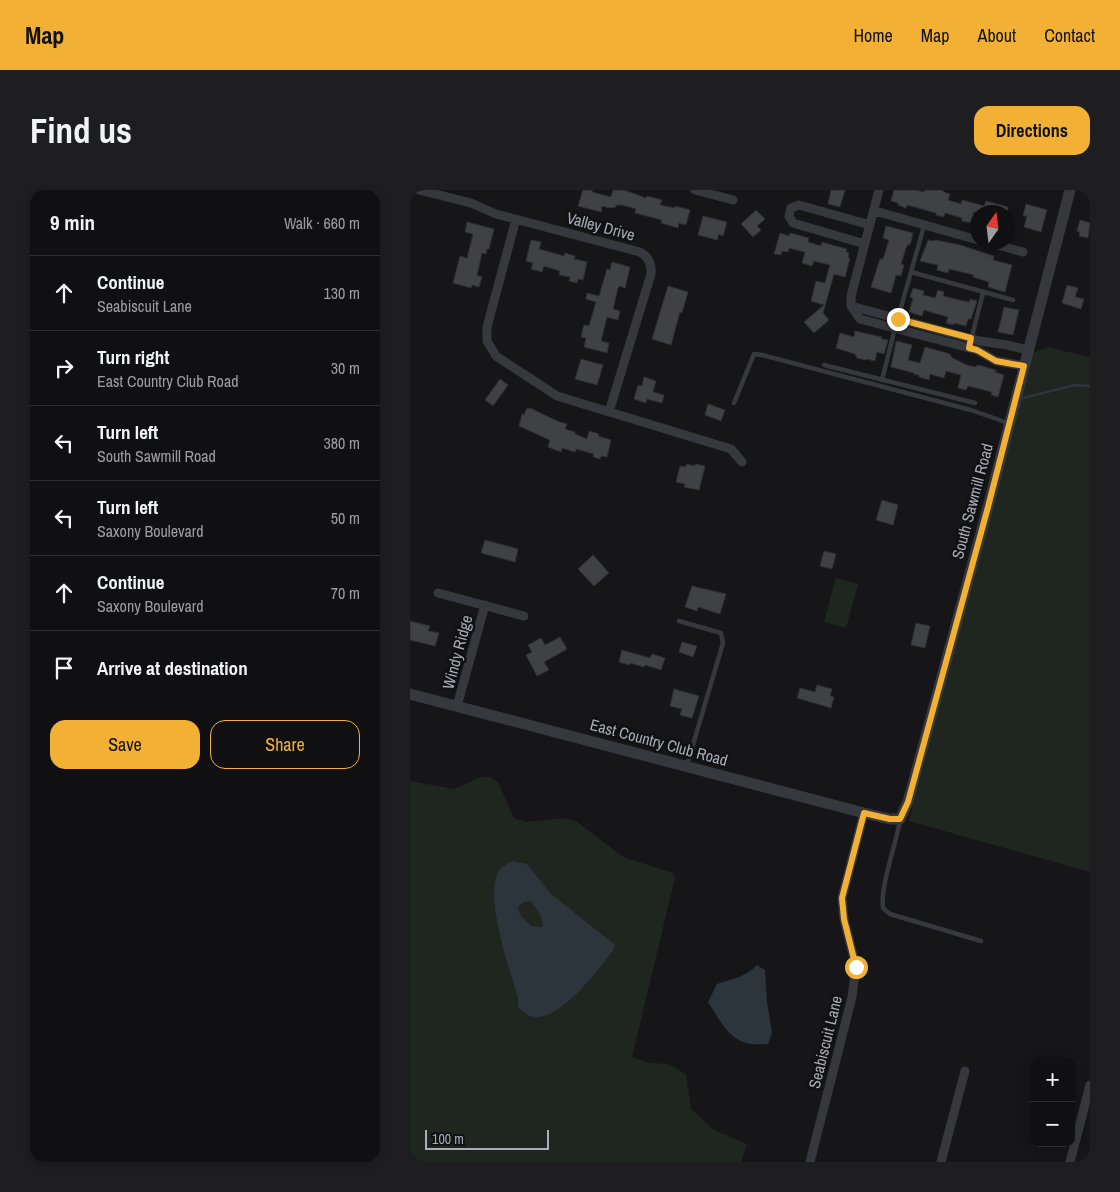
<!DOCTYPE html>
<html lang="en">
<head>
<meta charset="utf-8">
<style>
	body { margin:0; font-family:"Archivo Narrow",sans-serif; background:#1e1e20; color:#f1f3f6 }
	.controls { position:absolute; right:15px; bottom:15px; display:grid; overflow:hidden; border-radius:10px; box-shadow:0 2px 12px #0003 }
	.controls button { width:45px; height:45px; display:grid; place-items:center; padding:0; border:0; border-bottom:1px solid #303032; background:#101012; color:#f1f3f6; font:25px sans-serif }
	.compass { position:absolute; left:560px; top:15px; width:45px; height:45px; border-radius:50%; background:#101012; box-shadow:0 2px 12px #0003; rotate:14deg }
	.scale { position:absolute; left:15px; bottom:12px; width:124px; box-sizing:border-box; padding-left:5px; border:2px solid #a8adb8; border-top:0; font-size:14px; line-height:18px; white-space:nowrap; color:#a8adb8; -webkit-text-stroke:4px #111113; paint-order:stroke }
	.stop { position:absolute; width:15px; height:15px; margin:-11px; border:4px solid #f2b134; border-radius:50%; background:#fff }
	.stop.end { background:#f2b134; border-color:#fff; box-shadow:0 1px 5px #0008 }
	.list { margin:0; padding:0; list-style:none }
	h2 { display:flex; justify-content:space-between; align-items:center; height:65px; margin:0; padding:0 20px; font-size:21px }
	h2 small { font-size:16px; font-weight:400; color:#9c9d9f }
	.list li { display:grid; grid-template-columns:32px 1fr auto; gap:15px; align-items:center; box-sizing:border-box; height:75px; padding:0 20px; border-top:1px solid #303032 }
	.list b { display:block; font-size:19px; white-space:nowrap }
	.list p { margin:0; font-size:16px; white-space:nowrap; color:#9c9d9f }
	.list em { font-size:16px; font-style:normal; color:#9c9d9f }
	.actions { display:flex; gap:10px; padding:15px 20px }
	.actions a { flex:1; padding:11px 0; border:1px solid #f2b134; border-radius:15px; text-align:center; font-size:18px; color:#f2b134 }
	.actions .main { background:#f2b134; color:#111 }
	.icon { flex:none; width:28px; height:28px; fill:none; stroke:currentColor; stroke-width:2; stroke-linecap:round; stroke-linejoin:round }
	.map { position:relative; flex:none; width:680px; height:972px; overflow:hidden; border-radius:15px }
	header { display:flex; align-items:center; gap:30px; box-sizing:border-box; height:70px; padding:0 25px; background:#f2b134; color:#111 }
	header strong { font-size:24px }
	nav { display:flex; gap:28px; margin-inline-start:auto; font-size:18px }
	.intro { display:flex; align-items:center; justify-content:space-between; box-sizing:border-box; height:120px; padding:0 30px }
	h1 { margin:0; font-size:35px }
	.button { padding:12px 22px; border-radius:15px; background:#f2b134; color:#111; font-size:18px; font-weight:700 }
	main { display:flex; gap:30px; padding:0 30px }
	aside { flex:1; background:#101012; border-radius:15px; box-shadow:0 2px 12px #0003 }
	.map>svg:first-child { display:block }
	.green { fill:#1e261f }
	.water { fill:#2c353c; fill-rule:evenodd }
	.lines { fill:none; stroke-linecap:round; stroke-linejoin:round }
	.stream { stroke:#2c353c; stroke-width:2.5 }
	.building { fill:#404145; stroke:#303034 }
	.service { stroke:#37383d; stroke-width:4.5 }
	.minor { stroke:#37383d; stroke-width:9 }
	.tertiary { stroke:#37383d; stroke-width:11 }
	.route { stroke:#f2b134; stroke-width:6 }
	.labels { text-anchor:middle; stroke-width:5; stroke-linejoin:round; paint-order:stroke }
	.street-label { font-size:16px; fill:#a8adb8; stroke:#111113 }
</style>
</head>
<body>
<header>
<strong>Map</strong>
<nav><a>Home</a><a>Map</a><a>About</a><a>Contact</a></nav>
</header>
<div class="intro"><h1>Find us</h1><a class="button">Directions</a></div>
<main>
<aside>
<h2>9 min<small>Walk · 660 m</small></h2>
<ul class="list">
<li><svg class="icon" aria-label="ahead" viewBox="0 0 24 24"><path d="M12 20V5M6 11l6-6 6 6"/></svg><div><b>Continue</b><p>Seabiscuit Lane</p></div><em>130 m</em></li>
<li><svg class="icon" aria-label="right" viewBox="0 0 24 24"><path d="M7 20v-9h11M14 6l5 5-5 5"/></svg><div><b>Turn right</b><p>East Country Club Road</p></div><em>30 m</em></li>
<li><svg class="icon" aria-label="left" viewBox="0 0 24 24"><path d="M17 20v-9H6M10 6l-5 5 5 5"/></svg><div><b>Turn left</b><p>South Sawmill Road</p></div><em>380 m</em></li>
<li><svg class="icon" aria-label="left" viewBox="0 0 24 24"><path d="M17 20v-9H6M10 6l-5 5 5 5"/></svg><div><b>Turn left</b><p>Saxony Boulevard</p></div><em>50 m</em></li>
<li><svg class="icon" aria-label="ahead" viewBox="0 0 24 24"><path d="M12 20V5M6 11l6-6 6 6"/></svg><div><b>Continue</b><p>Saxony Boulevard</p></div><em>70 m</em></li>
<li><svg class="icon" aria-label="arrive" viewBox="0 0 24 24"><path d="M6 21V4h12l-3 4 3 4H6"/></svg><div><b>Arrive at destination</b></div></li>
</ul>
<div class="actions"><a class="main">Save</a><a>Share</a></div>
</aside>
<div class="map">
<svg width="680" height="972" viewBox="0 0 680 972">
	<rect width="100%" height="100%" fill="#161618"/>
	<!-- green -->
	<path class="green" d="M638,157l42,10v515l-181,-51 104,-389 19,-79z
		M426,388l22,6 -12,44 -22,-6z
		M71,587h9l8,5 16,36 12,4 37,-4 13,3 47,36 50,16 2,5 -43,179 17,6 19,1 18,10 5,35 23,21 33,14 -6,18h-331v-381l44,8z"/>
	<!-- water -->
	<path class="water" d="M103,671l14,3 24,30 64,51 -1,4c-14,19 -57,77 -84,67 -4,-1 -8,-6 -12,-9v-9c-8,-28 -36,-105 -18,-129 3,-3 9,-6 13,-8zM121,711c6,9 13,16 11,26l-11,-1 -11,-11 -2,-8 6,-5z
		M347,775l8,5 2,32 5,31 -4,11c-36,4 -43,-16 -60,-42l9,-18c15,-5 29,-7 40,-19z"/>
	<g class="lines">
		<!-- stream -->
		<path class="stream" d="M609,209l56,-14 15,1"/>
	</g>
	<!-- building -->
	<path class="building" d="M173,0h9v2l19,5 2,-7h11l22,8 1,-2 15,4 -2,5 15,3v-2l15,4 -4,15 -7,-2 -1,5 -17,-5 1,-3 -27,-7 1,-4 -14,-4h-6v2l-6,1 -8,-2 -1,6 -23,-6z
		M421,0h14l-5,17 -12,-3z
		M484,0h21l9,2 1,-2h18v2l7,2 -2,6 13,4 1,-4 22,6 2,-5 22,6 -1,5h-33l-3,11 -9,-2v-3l-17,-5 -1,4 -8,-2v-2l-29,-8 -1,3 -8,-3v-2l-7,-2z
		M616,14l21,6 -6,22 -17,-5 3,-11h-4z
		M346,20l9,9 -8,7 4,4 -8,7 -12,-13z
		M293,26l24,6 -4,14 -4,-2 -2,6 -19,-5z
		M670,30l10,3 -2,15 -9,-2 1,-4 -3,-1z
		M57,32l27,7 -5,20h-2l-1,5 -4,-1 -5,22 5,2 -3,10 -7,-2 -1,3 -18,-5 7,-27 7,2 6,-24 -8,-2z
		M476,36l27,7 -2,9 -2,3h-2l-6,19 3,1 -3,11 -5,-1 -5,18 -20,-6 9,-28h3l6,-19 -6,-2z
		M370,43l9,3 1,-3 19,5 -1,4 13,4 1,-4 10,3 15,4 -1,3 3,1 -1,5h2l-5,19 -11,-3 -11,39 6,7 -15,13 -10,-11 20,-17 -13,-4 5,-20 9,2 5,-18 -16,-4 -2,5 -10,-3 3,-11 -16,-4 -1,4 -6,-1 -1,4 -7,-1z
		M121,50l10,2 -2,7 25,7 1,-3 10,3 -1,3 13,3 -4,18 -5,-1 -1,4 -8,-2 1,-4 -11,-2 1,-4 -16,-5 -2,6 -11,-3 2,-6 -7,-2z
		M518,50l5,1 3,-1 24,5 34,11 -1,4 19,5 -7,27 -17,-5 1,-5 -16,-5 1,-2 -25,-6 -1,4 -11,-3 1,-5 -18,-4z
		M202,72l18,5 -5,21 -5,-2 -2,2 -5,21 7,2 -2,9 -11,-3 -6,24 8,2 -2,10 -23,-6 2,-9 -5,-1 3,-12 5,1 7,-24 -10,-3 1,-6 12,3 8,-27 3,1z
		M657,95l11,3 -3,9 9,2 -3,10 -19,-6z
		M258,96l20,6 -6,21 -2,-1 -9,33 -19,-6z
		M503,98l11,3 -1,4 12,3 3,-8 6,2 -1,4 20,5 7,1v-3l7,2 -6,18h-3l-2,7 -12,-3v2l-8,-2 2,-6 -24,-7 -2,6 -13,-4 4,-14 -3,-1z
		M594,117l15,3 -6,25 -15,-3z
		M445,141l27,6 -1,2 7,1 -4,14 -7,-2 -2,9 -9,-2 -1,1 -8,-2 -2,-4 -19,-6 4,-15 14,4z
		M487,151l15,4 -4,15 12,3 5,-16 25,7 2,4 15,7 8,2 3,-2 18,5 -1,2 9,3 -6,22 -7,-2 1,-3 -24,-6 -2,4 -8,-2 3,-13 -15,-4 -2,7 -14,-4 -1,6 -10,-3v-2l-5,-1v-1l-23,-6 5,-25z
		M171,169l22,6 -6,20 -22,-6z
		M234,187l12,4 -3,11 11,3 -2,8 -15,-4 -1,4 -12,-4 4,-14 4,1z
		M90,189l8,6 -15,21 -8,-6z
		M298,214l17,6 -4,11 -16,-6z
		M117,218l3,1v-1l27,13 10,3 -2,5 10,3v2l12,5 2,-8 10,3 -1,2 13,4 -4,17 -6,-1 -1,3 -7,-2 1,-3 -18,-5 -1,3 -13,-4 -1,4 -13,-5 2,-7 -31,-14 3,-12 2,1z
		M276,274l9,2v-2l10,2 -6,24 -15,-3 1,-3 -9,-2 4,-16 6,1z
		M472,310l16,5 -5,20 -17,-5z
		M75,350l33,9 -3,13 -34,-9z
		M414,361l12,3 -4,15 -12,-3z
		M183,365l16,18 -15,13 -16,-17z
		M282,396l34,8 -6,20 -22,-7 -1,4 -12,-4z
		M0,431l20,5 -2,5 11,2 -4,13 -25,-6z
		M506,433l14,3 -5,22 -14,-3z
		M150,447l7,12 -23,13 5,8 -12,6 -11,-21 6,-3 -4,-7 13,-7 4,7z
		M272,452l15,4 -4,11 -14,-5z
		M212,460l28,8 2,-4 13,4 -4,12 -16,-5 -1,2 -14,-4 -1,2 -10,-3z
		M407,495l15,4 -2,7 4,1 -3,11 -34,-10 3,-10 15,4z
		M264,499l25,7 -7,22 -12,-3 2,-6 -12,-3z"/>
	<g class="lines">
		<!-- service -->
		<path class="service" d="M501,82l102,28
			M488,128l26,-92
			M561,150l12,-47
			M414,175l151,38
			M472,190l13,-52
			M324,213l20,-49 8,1 209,55 37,13
			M269,431l42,12 2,10 -36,122
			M490,630c-4,26 -20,65 -17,88l7,6 91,27"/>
		<!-- minor -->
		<path class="minor" d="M9,0l52,13 25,11 144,38c9,5 12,12 11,22l-42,138
			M285,0l38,10
			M465,21l103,29
			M106,29l-29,108v14l9,15 61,40 174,53 11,13
			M577,52l36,10
			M455,54l-72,-21 -4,-7 2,-8 8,-3 71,20
			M441,116v-10l28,-106
			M614,176l-28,-5 -19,-11 -117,-31 -9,-13 129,35 27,4 21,5
			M28,403l86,23
			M47,516l28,-101
			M400,972l42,-165 4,-30 -12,-48 -2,-21 22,-85
			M531,972l24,-91
			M660,972l20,-77"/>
		<!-- tertiary -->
		<path class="tertiary" d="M0,504l454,119 26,6h10l8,-17 80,-295 82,-317"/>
	</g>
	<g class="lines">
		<!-- route -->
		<path class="route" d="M446,777l-12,-48 -2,-21 22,-85 26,6h10l8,-17 80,-295 36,-141 -28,-5 -19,-11 -8,-2 2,-10 -73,-19"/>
	</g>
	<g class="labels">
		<!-- street labels -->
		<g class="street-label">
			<text transform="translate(191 36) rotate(15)" y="6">Valley Drive</text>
			<text transform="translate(562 311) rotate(-75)" y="6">South Sawmill Road</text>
			<text transform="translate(47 462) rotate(-75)" y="6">Windy Ridge</text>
			<text transform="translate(249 552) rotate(15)" y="6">East Country Club Road</text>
			<text transform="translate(415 852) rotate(-76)" y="6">Seabiscuit Lane</text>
		</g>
	</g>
</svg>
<div class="controls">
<button>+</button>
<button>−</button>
</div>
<svg class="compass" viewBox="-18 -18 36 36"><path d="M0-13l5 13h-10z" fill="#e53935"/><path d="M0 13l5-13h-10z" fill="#9c9d9f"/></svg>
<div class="scale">100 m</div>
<div class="stop" style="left:446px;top:777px"></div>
<div class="stop end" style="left:488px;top:129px"></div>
</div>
</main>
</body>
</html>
